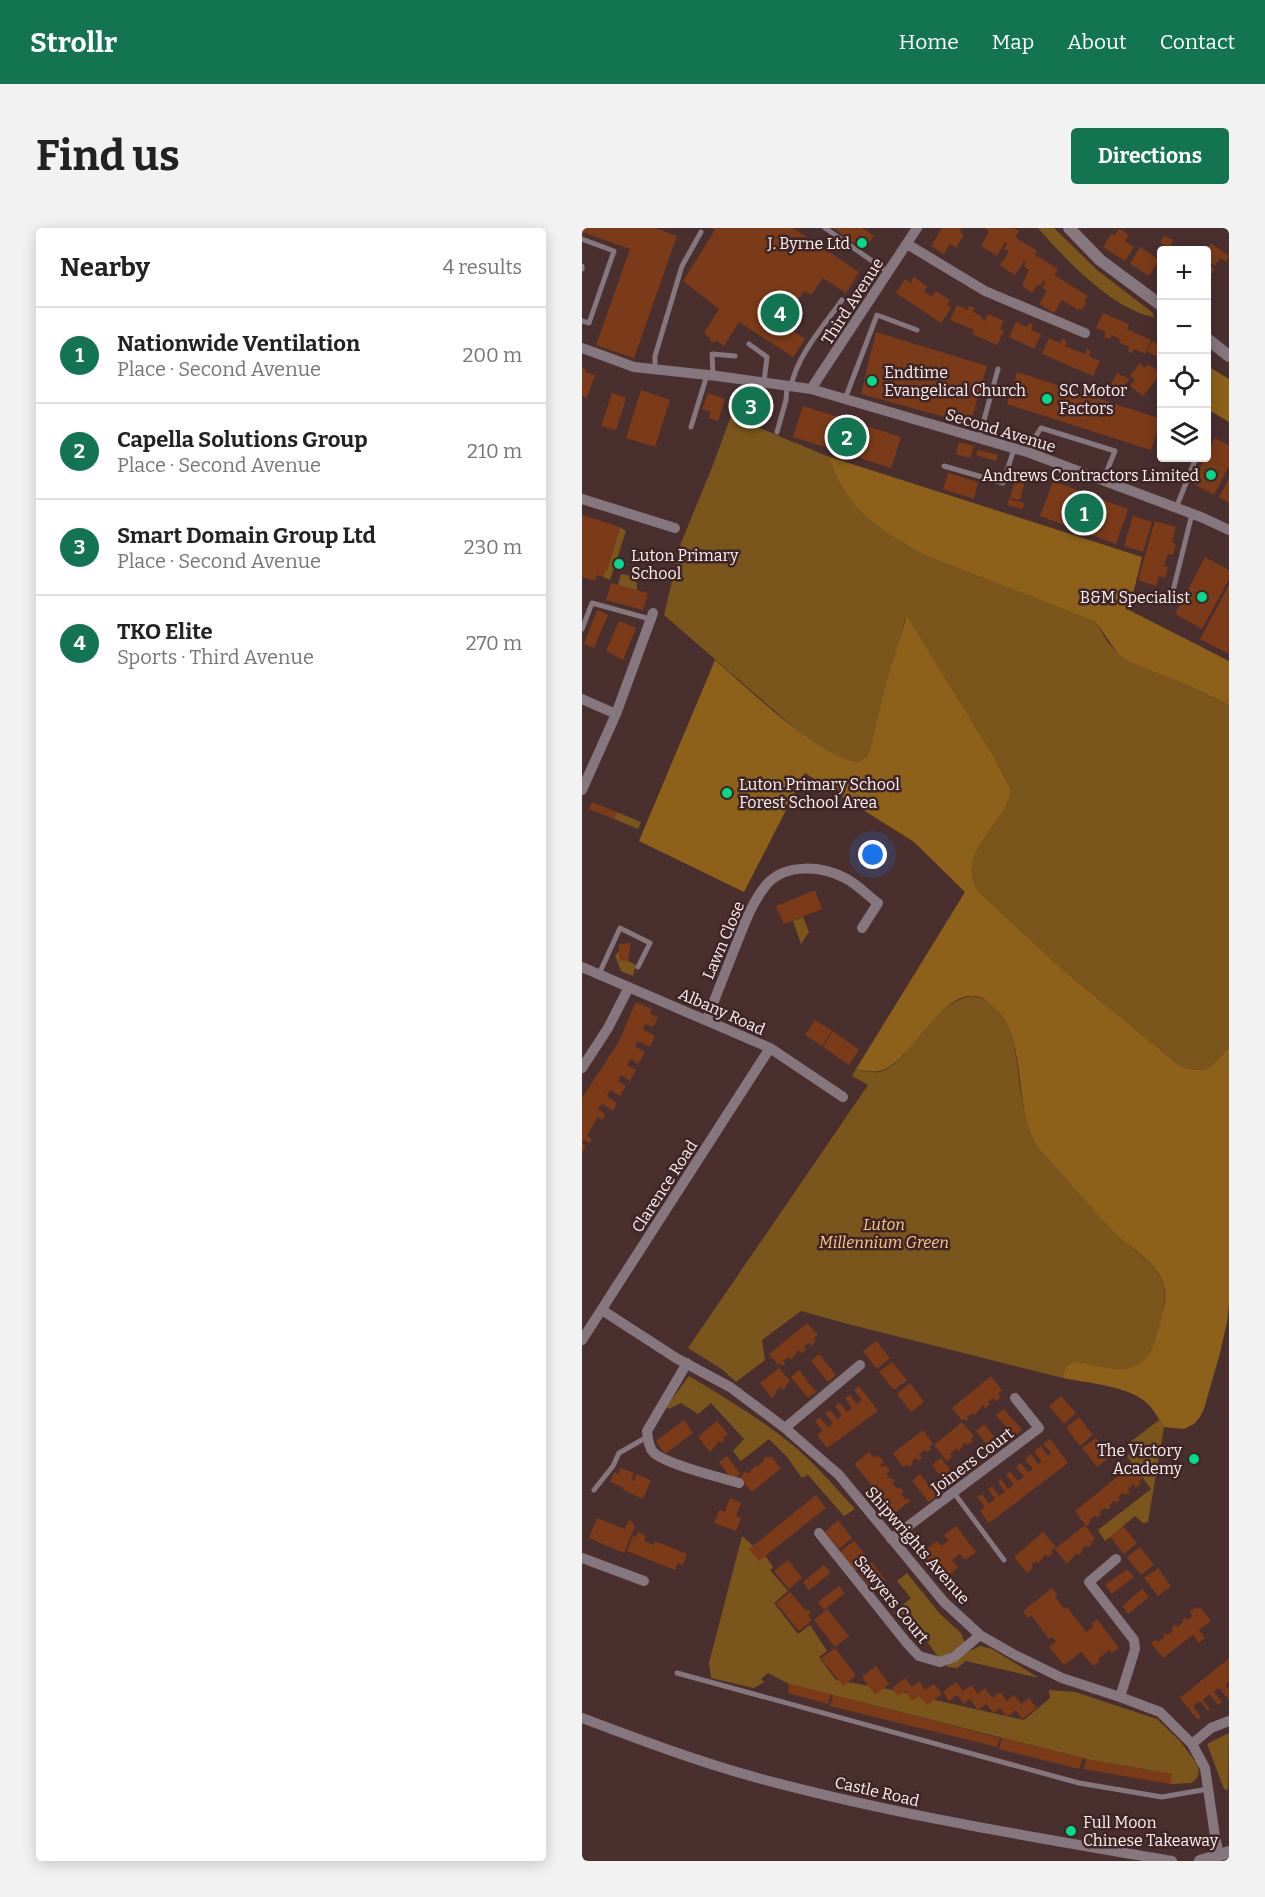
<!DOCTYPE html>
<html lang="en">
<head>
<meta charset="utf-8">
<style>
	body { margin:0; font-family:Bitter,serif; background:#f2f2f2; color:#222 }
	.controls { position:absolute; right:18px; top:18px; display:grid; overflow:hidden; border-radius:6px; box-shadow:0 3px 15px #0003 }
	.controls button { width:54px; height:54px; display:grid; place-items:center; padding:0; border:0; border-bottom:2px solid #e0e0e0; background:#fff; color:#222; font:30px sans-serif }
	.you { position:absolute; left:291px; top:627px; width:21px; height:21px; margin:-15px; border:4px solid #fff; border-radius:50%; background:#1a73e8; box-shadow:0 0 0 9px #1a73e833 }
	.badge { display:grid; place-items:center; width:39px; height:39px; border-radius:50%; background:#137451; color:#fff; font-size:20px; font-weight:700 }
	.pin { position:absolute; translate:-50% -50%; border:3px solid #fff; box-shadow:0 2px 6px #0006 }
	.list { margin:0; padding:0; list-style:none }
	h2 { display:flex; justify-content:space-between; align-items:center; height:78px; margin:0; padding:0 24px; font-size:26px }
	h2 small { font-size:20px; font-weight:400; color:#767676 }
	.list li { display:grid; grid-template-columns:39px 1fr auto; gap:18px; align-items:center; box-sizing:border-box; height:96px; padding:0 24px; border-top:2px solid #e0e0e0 }
	.list b { display:block; font-size:22px; white-space:nowrap }
	.list p { margin:0; font-size:20px; white-space:nowrap; color:#767676 }
	.list em { font-size:20px; font-style:normal; color:#767676 }
	.icon { flex:none; width:33px; height:33px; fill:none; stroke:currentColor; stroke-width:2; stroke-linecap:round; stroke-linejoin:round }
	.map { position:relative; flex:none; width:647px; height:1633px; overflow:hidden; border-radius:6px }
	header { display:flex; align-items:center; gap:36px; box-sizing:border-box; height:84px; padding:0 30px; background:#137451; color:#fff }
	header strong { font-size:28px }
	nav { display:flex; gap:33px; margin-inline-start:auto; font-size:21px }
	.intro { display:flex; align-items:center; justify-content:space-between; box-sizing:border-box; height:144px; padding:0 36px }
	h1 { margin:0; font-size:42px }
	.button { padding:15px 27px; border-radius:6px; background:#137451; color:#fff; font-size:21px; font-weight:700 }
	main { display:flex; gap:36px; padding:0 36px }
	aside { flex:1; background:#fff; border-radius:6px; box-shadow:0 3px 15px #0003 }
	.map>svg:first-child { display:block }
	.green { fill:#7b561c }
	.forest { fill:#8d6119 }
	.building { fill:#7b3b18 }
	.lines { fill:none; stroke-linecap:round; stroke-linejoin:round }
	.service { stroke:#85777d; stroke-width:5 }
	.minor { stroke:#85777d; stroke-width:10 }
	.tertiary { stroke:#85777d; stroke-width:12 }
	.poi-dot { fill:#01d98b; stroke:#3f2525; stroke-width:2 }
	.labels { text-anchor:middle; stroke-width:5; stroke-linejoin:round; paint-order:stroke }
	.poi-label { font-size:16px; fill:#fdf2f2; stroke:#3f2525; text-anchor:start }
	.street-label { font-size:16px; fill:#fdf2f2; stroke:#3f2525 }
	.park-label { font-size:16px; font-style:italic; fill:#fdca84; stroke:#3f2525 }
</style>
</head>
<body>
<header>
<strong>Strollr</strong>
<nav><a>Home</a><a>Map</a><a>About</a><a>Contact</a></nav>
</header>
<div class="intro"><h1>Find us</h1><a class="button">Directions</a></div>
<main>
<aside>
<h2>Nearby<small>4 results</small></h2>
<ul class="list">
<li><span class="badge">1</span><div><b>Nationwide Ventilation</b><p>Place · Second Avenue</p></div><em>200 m</em></li>
<li><span class="badge">2</span><div><b>Capella Solutions Group</b><p>Place · Second Avenue</p></div><em>210 m</em></li>
<li><span class="badge">3</span><div><b>Smart Domain Group Ltd</b><p>Place · Second Avenue</p></div><em>230 m</em></li>
<li><span class="badge">4</span><div><b>TKO Elite</b><p>Sports · Third Avenue</p></div><em>270 m</em></li>
</ul>
</aside>
<div class="map">
<svg width="647" height="1633" viewBox="0 0 647 1633">
	<rect width="100%" height="100%" fill="#4a2f2f"/>
	<!-- green -->
	<path class="green" d="M456,0h16l43,42 56,43 1,4c-41,-7 -89,-58 -116,-89z
		M149,188l96,40 16,33 60,54 21,12 172,67 11,19 11,13 11,8 63,25 37,18v342c-18,20 -20,29 -49,19l-117,-96 -81,-75c-3,-3 -7,-8 -8,-12 -13,-36 33,-60 37,-93l-17,-33 -88,-141 -36,133 -3,7 -8,6c-22,-2 -42,-17 -59,-29l-136,-118 17,-72 30,-73z
		M38,299l6,4 -16,49 -7,-3 2,-7h2z
		M39,346l15,3 1,13 -19,-5z
		M35,584l24,10 -3,7 -24,-10z
		M221,689l6,15 -8,12 -8,-23z
		M37,724v8l9,1 8,4 -3,11 -12,-5 -6,-16z
		M390,768c44,7 44,64 49,98 2,7 2,16 6,22 12,19 27,36 41,54 15,21 30,43 47,62 14,16 38,28 47,49 7,18 -3,63 -15,78 -4,4 -11,7 -16,8 -20,6 -38,-5 -58,-5l-8,5 -2,11 -215,-54 -47,-13 -39,29 3,20 -29,22 -13,-12 -35,-22 180,-263 -16,-9 4,-7c8,2 16,4 24,3 10,-3 19,-12 26,-20 18,-21 36,-51 66,-56z
		M107,1148c35,21 70,42 101,67 24,19 44,43 65,66l-11,7 -36,-41 -6,3 -15,-21 -18,-18 -28,22 -8,-10 11,-12 -33,-36 -13,11 -17,-11 -12,6 -3,-2z
		M577,1192l5,7 -16,95 -5,1 -8,-7 -30,25 -7,-11 53,-41 -24,-33 7,-5 -5,-8z
		M160,1308l25,22 6,9 -3,3 18,21 -14,12 24,31 12,-9 17,26 -8,6 17,23 51,9 137,31 26,-22 -1,-8 26,2 82,27 23,22 17,23 2,8 -2,6 -6,5 -21,1 1,-10 -80,-14 -302,-76 -21,-11 -7,6 3,3 -10,6 -43,-10 -2,-15z
		M325,1345l33,41 21,19 3,8 -1,6 -24,11 -31,-43 -15,-2 18,-15 -14,-17z
		M398,1418l12,3 47,29 -73,-17 -9,7 -10,-1v-5z
		M645,1506h2l-1,56 -4,-1 -17,-45z"/>
	<!-- forest -->
	<path class="forest" d="M624,137l23,14v43l-22,-13z
		M245,228l315,101 -13,53 100,51v44l-37,-18 -63,-25 -11,-8 -22,-32 -172,-67c-30,-17 -61,-35 -80,-65 -7,-11 -11,-23 -17,-34z
		M324,387l88,142 17,33c-4,33 -50,57 -37,93 1,4 5,9 8,12l81,75 117,96c28,10 31,1 49,-19v257l-2,18 -7,31 -16,56 -4,8 -6,7 -10,5 -20,-2c-5,-7 -10,-17 -16,-23 -18,-18 -61,-21 -85,-26l2,-11 8,-5c20,0 38,11 58,5 16,-4 22,-18 26,-33 5,-17 12,-36 5,-54 -9,-20 -33,-33 -48,-48 -26,-28 -51,-57 -76,-85 -6,-11 -11,-22 -13,-34 -7,-31 -5,-86 -32,-107 -4,-2 -8,-7 -11,-8 -37,-16 -69,61 -99,72 -8,3 -18,1 -27,-1l109,-177 -51,-50 -109,-69 -61,119 -105,-51 76,-181c32,27 104,99 144,102l8,-6 3,-7 18,-72 17,-55z"/>
	<!-- building -->
	<path class="building" d="M0,0h73l22,8 -43,122 -38,-13 34,-96 -48,-17z
		M130,0h81l66,44 -13,21 -23,-15 -12,17 -7,-4 -22,32 23,16 -12,18 -54,-35 -15,24 -7,-5 -4,2 -3,-2v-3l-6,-5 15,-24 -36,-28 32,-51z
		M251,0h29l12,8 -10,14z
		M360,0h20l-2,4 4,3 -8,13 -6,-4 -6,10 -13,-8z
		M404,0h27l6,3 -4,6 22,14 -2,4 23,14 -4,6 34,21 -4,5 2,2 -4,7 -3,-2 -1,2 -16,-10 -8,13 -15,-9 8,-13 -5,-3 4,-6 -3,-1 -3,5 -2,-2 -6,9 -10,-7 7,-16 -5,-3 2,-4 -2,-2 -9,14 -15,-10 9,-13 -5,-3 3,-6 -2,-1 -8,14 -16,-10 8,-14 -3,-3z
		M537,1l10,6 -4,6 9,6 -9,14 -22,-14 9,-14 3,2z
		M582,8l9,4 -3,7 -10,-4z
		M629,15l18,13 -3,6 -5,-4 -6,8 -9,-6v-10h-4l3,-4 3,2z
		M558,19l19,13 -10,16 -19,-12z
		M624,35l9,6 -3,5 -6,-4z
		M332,49l13,9 -3,5 8,6 4,-6 14,9 -3,5 4,3 -10,15 -45,-30 9,-14 5,4z
		M375,77l10,5 2,-4 6,2 -2,4 10,5 -1,2 3,2 3,-7 16,7 -4,8 4,2 -7,14 -25,-11 2,-4 -24,-10z
		M521,85l26,11 -2,5 24,11 -6,14 -11,-5 -2,4 -4,-2 1,-4 -10,-5 1,-3 -8,-4 -2,4 -6,-2 2,-5 -10,-4z
		M434,94l11,5 2,-4 4,2 -2,5 10,4 -7,15 -25,-12z
		M294,104l111,34 -17,58 -109,-30z
		M467,110l11,5 2,-4 5,2 -2,5 20,8 2,-5 4,2 -2,5 11,5 -7,15 -51,-22z
		M570,113l9,5 -3,11 -11,-5z
		M558,135l5,5 3,-4 13,9 -18,23 -13,-10 5,-6 -5,-4z
		M0,140l4,1 -1,3 10,3 -8,23 -5,-2z
		M435,144l144,47 -10,31 -144,-46z
		M535,145l12,6 -6,11 -12,-6z
		M154,161l31,2 -1,17h-3v13l-17,-1v-4h-11z
		M59,162l29,10 -15,47 -29,-9z
		M30,165l14,5 -10,32 -15,-4z
		M126,165l17,6 -7,22 -9,-3 2,-6 -9,-3z
		M221,178l98,31 -10,31 -98,-31z
		M633,210l14,7v21l-15,29 -22,-12z
		M377,214l15,4 -4,12 -14,-4z
		M396,222l20,5 -2,6 -20,-6z
		M366,245l30,9 -4,17 -31,-10z
		M434,247l10,2 -6,23 -10,-2z
		M647,251v24l-10,-6z
		M471,253l75,28 -12,35 -76,-28z
		M427,271l15,4 -1,6 -16,-4z
		M0,287l38,12 -13,44 -2,-1 -2,7 -7,-2 -1,6 -13,-4z
		M551,288l19,6 -9,30 -19,-6z
		M573,293l21,6 -4,15 4,2 -3,11 -5,-1 -4,12 4,1 -3,11 -6,-2 -3,10 -18,-6z
		M623,329l24,13v9l-27,50 -27,-15z
		M29,355l37,10 -5,17 -37,-10z
		M647,357v69l-29,-15z
		M15,382l11,5 -14,33 -10,-4z
		M37,393l17,7 -13,32 -17,-9z
		M10,574l25,10 -3,7 -25,-10z
		M233,662l7,19 -38,15 -8,-18z
		M49,715l-3,18h-9v-17z
		M54,774l16,7 -2,5 8,3 -5,10 -8,-3 -2,5 12,7 -5,11 -12,-6 -3,5 10,6 -7,12 -7,-5 -4,6 9,5 -6,11 -9,-6 -3,6 8,5 -6,10 -10,-6 -3,6 10,7 -4,8 -11,-7 -2,2 -2,3 7,5 -3,6 -4,-3 -11,18 5,5 -3,3 -5,-3 -2,3 4,3 -4,7v-55l36,-55z
		M233,792l17,11 -10,15 -17,-11z
		M251,803l26,19 -10,15 -26,-18z
		M225,1095l11,12 -4,3 2,3 -5,5 -2,-3 -5,3 2,3 -4,4 -3,-3 -8,10 -2,-3 -6,4 2,3 -3,2 -2,-3 -2,2 -9,-11z
		M294,1113l14,17 -13,11 -14,-18z
		M237,1126l17,21 -8,7 -17,-21z
		M310,1134l15,18 -13,10 -15,-18z
		M197,1140l11,13 -7,9 -2,-3 -6,5 1,2 -4,4 -12,-15z
		M217,1142l17,22 -8,6 -17,-21z
		M409,1148l11,14 -4,4 3,3 -5,4 -3,-3 -5,4 2,2 -5,4 -2,-3 -8,10 -2,-2 -6,4 1,2 -2,2 -2,-2 -2,2 -10,-13z
		M328,1155l14,19 -13,10 -14,-18z
		M277,1158l19,25 -51,37 -10,-13 6,-4 -8,-10 5,-4 8,10 5,-4 -8,-10 5,-3 7,9 5,-3 -7,-10 5,-3 7,9 5,-4 -7,-10 5,-3 7,9 5,-4 -8,-10z
		M479,1168l15,17 -12,11 -15,-18z
		M422,1181l18,21 -8,6 -18,-21z
		M497,1189l14,18 -13,11 -14,-18z
		M102,1192l9,13 -28,21 -9,-13z
		M135,1193l11,13 -5,4 2,2 -4,3 -2,-2 -9,11 -12,-15z
		M380,1194l12,14 -3,3 2,2 -6,4 -2,-3 -6,9 -2,-3 -7,6 2,3 -5,4 -13,-16z
		M402,1196l17,22 -8,6 -17,-21z
		M341,1202l10,14 -4,3 2,2 -4,3 -2,-2 -6,4 3,4 -4,3 -2,-3 -4,4 1,2 -4,3 -2,-2 -4,2 -10,-14z
		M514,1210l14,19 -13,10 -15,-19z
		M468,1211l18,24 -79,60 -9,-12 5,-4 -8,-10 5,-3 7,10 6,-5 -7,-10 4,-3 7,10 6,-4 -7,-10 3,-3 7,10 6,-4 -8,-10 4,-4 8,10 6,-4 -8,-10 5,-4 7,9 5,-3 -8,-10 6,-5 7,10 4,-2 -8,-10 7,-6 7,10 3,-3 -8,-9z
		M287,1224l5,6 4,-3 6,7 -4,3 3,2 2,-2 5,6 -4,3 4,5 2,-1 3,3 -3,2 6,6 2,-2 4,5 -3,2 5,6 2,-2 2,3 -15,12 -41,-49z
		M145,1228l13,18 -8,6 -13,-18z
		M184,1228l2,2 3,-2 10,12 -29,24 -12,-13 1,-3 5,-5 2,3 8,-9 2,1 6,-5 -1,-1z
		M359,1230l17,22 -9,6 -17,-21z
		M550,1237l11,13 -4,4 2,2 -5,4 -3,-4 -5,5 2,3 -5,3 -2,-2 -5,4 2,3 -4,3 -2,-2 -5,4 2,2 -4,3 -2,-2 -6,4 2,2 -4,4 -2,-2 -6,4 2,2 -5,4 -11,-15z
		M39,1240l13,5 -3,7 3,1 2,-7 15,6 -8,19 -20,-9 1,-2 -14,-6 4,-10 4,2z
		M338,1246l17,22 -8,6 -17,-21z
		M234,1267l10,13 -67,53 -10,-12z
		M148,1270l11,5 -5,13 5,2 -5,13 -22,-8 5,-13 6,2z
		M15,1290l28,11 4,-9 4,2v3l2,1 -11,27 -35,-15z
		M256,1292l14,18 -13,11 -14,-17z
		M503,1297l10,14 -4,3 1,2 -4,4 -2,-3 -5,5 2,2 -5,3 -1,-2 -10,11 -12,-15z
		M374,1298l20,26 -11,8 -5,-6 -8,6 6,7 -15,13 -21,-27 15,-12 4,5 8,-6 -5,-5z
		M541,1298l14,17 -13,11 -14,-17z
		M56,1304l8,4 -2,5 10,4 1,-4 32,13 -4,11 -5,-2 -3,7 -48,-19 6,-15 3,1z
		M461,1304l13,15 -5,4 2,2 -5,4 -2,-3 -8,9 -2,-2 -5,4 2,3 -6,5 -13,-16z
		M272,1313l15,19 -14,11 -15,-19z
		M558,1319l14,18 -13,10 -14,-18z
		M206,1332l14,18 -13,11 -15,-18z
		M290,1334l13,18 -13,10 -13,-17z
		M242,1337l7,8 -22,17 -6,-8z
		M576,1340l13,18 -13,10 -14,-18z
		M545,1341l7,8 -22,17 -7,-9z
		M257,1358l6,7 -21,17 -6,-8z
		M470,1360l5,7 -2,1 9,13 3,-2 19,25 7,-5 -2,-3 6,-5 22,29 -7,5 -3,-3 -11,9 2,2 -7,5 -12,-14 -17,13 -15,-18 7,-5 -4,-5 -3,2 -18,-24 -3,3 -5,-7z
		M560,1361l7,8 -21,17 -6,-8z
		M208,1364l16,19 2,-2 3,4 -3,2 4,5 -13,11 -23,-28z
		M614,1379l2,2 2,-2 11,14 -12,9 6,8 -6,5 -6,-8 -30,23 -12,-15 5,-3 2,2 7,-5 -2,-2 2,-2 2,2 6,-4 -2,-3 5,-4 2,3 5,-5 -1,-2 3,-3 2,3 5,-4 -2,-4z
		M245,1381l22,27 -14,11 -21,-27z
		M253,1420l21,27 -13,11 -22,-28z
		M647,1430v24l-4,3 4,4v11l-10,-12 -5,4 8,10 -4,3 -9,-11 -6,6 7,9 -2,2 -8,-10 -7,5 8,11 -3,3 -18,-22z
		M294,1438l13,18 -14,11 -13,-18z
		M323,1450l7,9 7,-6 6,9 9,-6 8,10 -15,11 -8,-9 -7,5 -7,-10 -7,5 -6,-8z
		M374,1454l7,9 8,-6 7,9 7,-6 7,10 8,-6 7,9 7,-6 7,9 8,-6 8,10 -15,11 -6,-9 -9,7 -7,-9 -6,5 -8,-9 -8,6 -8,-11 -6,5 -7,-9 -8,6 -6,-9z
		M207,1456l42,10 -3,10 -40,-11z
		M251,1467l167,43 -3,9 -167,-41z
		M420,1510l81,20 -4,11 -80,-20z
		M504,1531l86,15 -2,10 -86,-15z"/>
	<g class="lines">
		<!-- service -->
		<path class="service" d="M243,0l63,44
			M0,11l32,12 -25,72 -7,-2
			M0,38v3
			M167,116l18,13 -3,25
			M73,142v-14l27,-90 19,-34
			M131,147l-1,-21 23,2
			M209,158c7,-32 32,-59 51,-86
			M263,171l32,-84 40,15
			M109,199l16,-52
			M624,203l1,-2
			M195,204l9,-32 1,-15
			M397,210l19,-69
			M448,225l2,-11 9,-14 74,23 -12,29
			M362,238l59,17 11,-34
			M594,280l20,-50
			M568,368l20,7 22,-89
			M0,401l10,-26 58,16
			M17,746l21,-46 30,15 -12,24
			M12,1262l19,-24 6,-13 28,-16
			M372,1265l50,67
			M95,1445l402,110 83,14 46,-8"/>
		<!-- minor -->
		<path class="minor" d="M325,16l78,47 100,42
			M0,120l52,19 83,9 94,13 219,64 171,64 28,13
			M229,161l106,-161
			M0,271l93,29
			M0,471l34,15
			M0,562l34,-76 37,-101
			M0,739l188,81 73,49
			M125,791c9,-23 18,-46 27,-69 9,-22 17,-47 33,-66 19,-21 55,-18 78,-6 12,6 22,17 33,25l-16,25
			M0,840l26,-40 21,-41
			M20,1082l74,48 54,29 55,41 54,47 105,127 36,33 35,20 47,23 58,19 40,15 32,32 13,24 10,68 4,19
			M0,1112l188,-292
			M105,1135l-40,68c1,7 1,16 7,22 14,12 65,24 85,30
			M203,1200l75,-63
			M237,1305l87,109 13,14 21,6 14,-5 26,-22
			M309,1311l148,-111 -24,-30
			M0,1330l62,23
			M534,1331l-27,23 45,58 1,9 -15,48
			M0,1490c58,22 117,44 176,60 136,37 276,59 414,83
			M610,1516l19,-16 18,-7"/>
		<!-- tertiary -->
		<path class="tertiary" d="M487,0l31,32 62,46
			M624,110l23,18
			M618,1633l29,-9"/>
	</g>
	<!-- markers -->
	<g class="poi-dot">
		<circle cx="280" cy="15" r="6"/>
		<circle cx="290" cy="153" r="6"/>
		<circle cx="465" cy="171" r="6"/>
		<circle cx="629" cy="247" r="6"/>
		<circle cx="37" cy="336" r="6"/>
		<circle cx="620" cy="369" r="6"/>
		<circle cx="145" cy="565" r="6"/>
		<circle cx="612" cy="1231" r="6"/>
		<circle cx="489" cy="1603" r="6"/>
	</g>
	<g class="labels">
		<!-- poi labels -->
		<g class="poi-label">
			<text x="268" y="21" text-anchor="end">J. Byrne Ltd</text>
			<text x="302" y="150">Endtime<tspan x="302" dy="18">Evangelical Church</tspan></text>
			<text x="477" y="168">SC Motor<tspan x="477" dy="18">Factors</tspan></text>
			<text x="617" y="253" text-anchor="end">Andrews Contractors Limited</text>
			<text x="49" y="333">Luton Primary<tspan x="49" dy="18">School</tspan></text>
			<text x="608" y="375" text-anchor="end">B&amp;M Specialist</text>
			<text x="157" y="562">Luton Primary School<tspan x="157" dy="18">Forest School Area</tspan></text>
			<text x="600" y="1228" text-anchor="end">The Victory<tspan x="600" dy="18">Academy</tspan></text>
			<text x="501" y="1600">Full Moon<tspan x="501" dy="18">Chinese Takeaway</tspan></text>
		</g>
		<!-- street labels -->
		<g class="street-label">
			<text transform="translate(270 73) rotate(-57)" y="6">Third Avenue</text>
			<text transform="translate(419 202) rotate(17)" y="6">Second Avenue</text>
			<text transform="translate(141 712) rotate(-67)" y="6">Lawn Close</text>
			<text transform="translate(140 783) rotate(24)" y="6">Albany Road</text>
			<text transform="translate(82 958) rotate(-57)" y="6">Clarence Road</text>
			<text transform="translate(390 1232) rotate(-37)" y="6">Joiners Court</text>
			<text transform="translate(336 1317) rotate(49)" y="6">Shipwrights Avenue</text>
			<text transform="translate(310 1371) rotate(51)" y="6">Sawyers Court</text>
			<text transform="translate(295 1563) rotate(13)" y="6">Castle Road</text>
		</g>
		<!-- park labels -->
		<g class="park-label">
			<text x="302" y="1002">Luton<tspan x="302" dy="18">Millennium Green</tspan></text>
		</g>
	</g>
</svg>
<div class="controls">
<button>+</button>
<button>−</button>
<button><svg class="icon" aria-label="locate" viewBox="0 0 24 24"><circle cx="12" cy="12" r="6"/><path d="M12 2v4M12 18v4M2 12h4M18 12h4"/></svg></button>
<button><svg class="icon" aria-label="layers" viewBox="0 0 24 24"><path d="M12 4l9 5-9 5-9-5zM3 14l9 5 9-5"/></svg></button>
</div>
<div class="you"></div>
<div class="pin badge" style="left:502px;top:285px">1</div>
<div class="pin badge" style="left:265px;top:209px">2</div>
<div class="pin badge" style="left:169px;top:178px">3</div>
<div class="pin badge" style="left:198px;top:85px">4</div>
</div>
</main>
</body>
</html>
